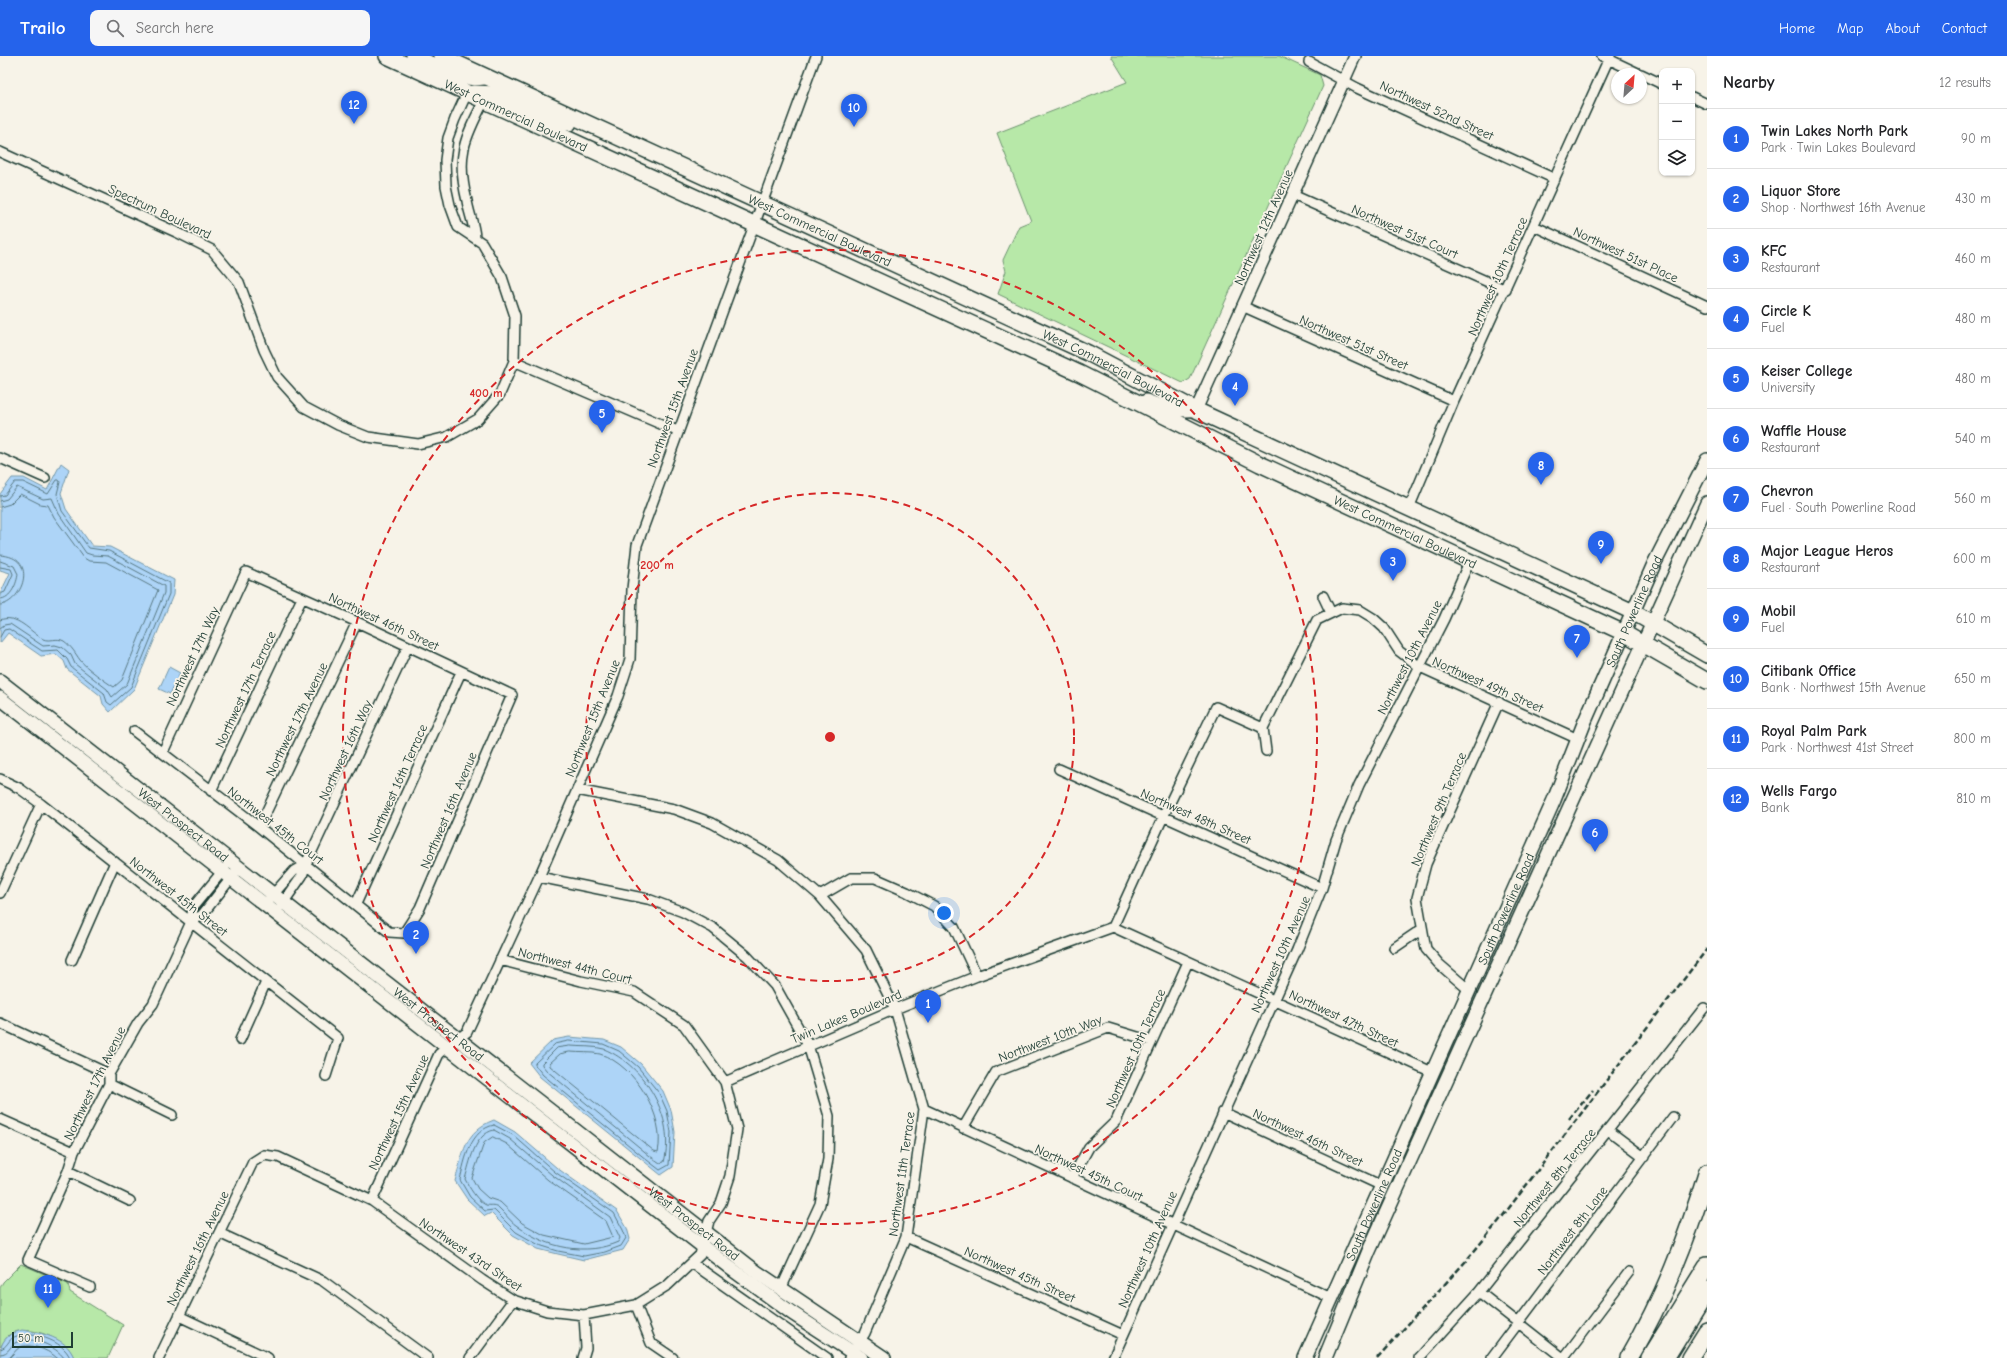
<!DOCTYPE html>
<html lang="en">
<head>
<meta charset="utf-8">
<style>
	body { margin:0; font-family:"Comic Neue",sans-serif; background:#f6f6f6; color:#202124 }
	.controls { position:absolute; right:12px; top:12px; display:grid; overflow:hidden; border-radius:8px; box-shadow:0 1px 3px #0004 }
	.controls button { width:36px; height:36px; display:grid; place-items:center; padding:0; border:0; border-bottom:1px solid #e0e0e0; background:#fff; color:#202124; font:20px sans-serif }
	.compass { position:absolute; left:1611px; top:12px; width:36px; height:36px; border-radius:50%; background:#fff; box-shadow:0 1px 3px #0004; rotate:26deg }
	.scale { position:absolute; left:12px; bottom:10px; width:61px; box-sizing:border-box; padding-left:4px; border:2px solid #1f3d34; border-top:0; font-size:11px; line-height:14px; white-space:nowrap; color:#1f3d34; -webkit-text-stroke:3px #f7f3e8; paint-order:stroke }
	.you { position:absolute; left:944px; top:857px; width:14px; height:14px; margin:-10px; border:3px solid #fff; border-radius:50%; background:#1a73e8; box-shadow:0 0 0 6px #1a73e833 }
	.badge { display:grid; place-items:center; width:26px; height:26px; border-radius:50%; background:#2563eb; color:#fff; font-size:13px; font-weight:700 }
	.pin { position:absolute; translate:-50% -33px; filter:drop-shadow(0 1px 2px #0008) }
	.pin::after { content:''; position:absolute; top:21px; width:14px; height:12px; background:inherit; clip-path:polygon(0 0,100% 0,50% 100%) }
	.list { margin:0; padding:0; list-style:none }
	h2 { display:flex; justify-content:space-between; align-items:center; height:52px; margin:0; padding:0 16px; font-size:17px }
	h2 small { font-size:13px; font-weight:400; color:#757577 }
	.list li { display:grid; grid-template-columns:26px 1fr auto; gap:12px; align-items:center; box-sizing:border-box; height:60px; padding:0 16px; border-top:1px solid #e0e0e0 }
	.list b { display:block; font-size:15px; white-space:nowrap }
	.list p { margin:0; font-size:13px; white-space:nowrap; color:#757577 }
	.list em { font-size:13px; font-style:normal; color:#757577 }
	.icon { flex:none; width:22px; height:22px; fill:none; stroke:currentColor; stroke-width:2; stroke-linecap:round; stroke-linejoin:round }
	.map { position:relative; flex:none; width:1707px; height:1302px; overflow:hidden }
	header { display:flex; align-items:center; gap:24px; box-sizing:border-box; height:56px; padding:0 20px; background:#2563eb; color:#fff }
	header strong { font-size:19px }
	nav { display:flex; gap:22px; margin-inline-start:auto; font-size:14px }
	.search { width:280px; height:36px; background:#f6f6f6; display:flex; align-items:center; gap:10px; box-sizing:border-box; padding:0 14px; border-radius:8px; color:#757577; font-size:15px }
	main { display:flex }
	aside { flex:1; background:#fff }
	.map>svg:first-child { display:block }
	.green { fill:#b7e8a8; stroke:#6b926e }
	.water { fill:#add4f7; stroke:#7498a9 }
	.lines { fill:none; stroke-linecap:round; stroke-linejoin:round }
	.shore { stroke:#587982; stroke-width:1 }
	.minor-casing { stroke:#1f3d34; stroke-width:12 }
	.tertiary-casing { stroke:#1f3d34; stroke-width:14 }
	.secondary-casing { stroke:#1f3d34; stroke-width:16 }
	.trunk-casing { stroke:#1f3d34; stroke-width:18 }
	.motorway-casing { stroke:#1f3d34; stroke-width:20 }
	.minor { stroke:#f7f3e8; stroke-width:9 }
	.tertiary { stroke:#f7f3e8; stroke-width:11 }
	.secondary { stroke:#f7f3e8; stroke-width:13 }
	.trunk { stroke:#f7f3e8; stroke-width:15 }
	.motorway { stroke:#f7f3e8; stroke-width:17 }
	.rail { stroke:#1f3d34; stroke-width:2.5; stroke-dasharray:6 3; stroke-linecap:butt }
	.ring { fill:none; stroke:#d62828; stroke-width:2; stroke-dasharray:7 5 }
	.labels { text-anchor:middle; stroke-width:3.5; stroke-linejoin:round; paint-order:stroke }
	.street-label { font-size:13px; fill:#1f3d34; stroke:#f7f3e8 }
	.centre { fill:#d62828; stroke:#f7f3e8; stroke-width:2 }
	.ring-label { font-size:12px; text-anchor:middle; font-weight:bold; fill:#d62828; stroke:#f7f3e8; stroke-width:3.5; stroke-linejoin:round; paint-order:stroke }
</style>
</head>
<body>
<header>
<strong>Trailo</strong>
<div class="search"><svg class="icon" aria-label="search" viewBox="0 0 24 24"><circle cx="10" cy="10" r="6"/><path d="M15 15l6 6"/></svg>Search here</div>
<nav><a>Home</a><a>Map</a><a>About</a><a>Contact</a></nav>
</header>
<main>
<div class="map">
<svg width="1707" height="1302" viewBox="0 0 1707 1302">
	<rect width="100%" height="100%" fill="#f7f3e8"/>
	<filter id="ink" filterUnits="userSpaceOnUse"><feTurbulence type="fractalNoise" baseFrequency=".025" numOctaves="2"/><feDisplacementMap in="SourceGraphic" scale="8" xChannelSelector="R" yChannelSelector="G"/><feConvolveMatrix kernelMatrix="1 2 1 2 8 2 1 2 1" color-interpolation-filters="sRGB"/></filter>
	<g filter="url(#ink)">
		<!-- green -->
		<path class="green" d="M1111,0h168l41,19 3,11 -133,293 -7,4 -185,-89 8,-23 -3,-11 16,-34 12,-5 -34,-88 130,-51z
			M21,1208l47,20 2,8 53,33 -15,33h-34c-6,-19 -48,-36 -65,-23 -3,2 -6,9 -9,12v-59l3,-6z"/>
		<!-- water -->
		<path class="water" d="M61,407l8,6 -8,24 5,16 26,37 18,1 64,33 -1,15 -39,94 -24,23 -7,-8 -2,-8 -34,-27 -3,-8 -8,-7 -15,2 -33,-23 -8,10v-49l10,-21 -10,-3v-76l12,-16h12l23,12z
			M169,611l11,6 -10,21 -11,-5z
			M569,981l35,3 17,7 20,17 22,27 8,19 4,22 -2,35 -12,8 -121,-98 -11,-14 24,-23z
			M494,1064l21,12 42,36 60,43 10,17 3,11 -7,11 -39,10 -26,-6 -20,-5 -25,-14 -22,-22 -6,3 -18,-17 -12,-18c8,-27 9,-50 39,-61z
			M22,1274c19,3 45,7 52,28h-74c0,-17 6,-23 22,-28z"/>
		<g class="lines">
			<!-- shore -->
			<path class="shore" d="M0,440l5,-1 10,-13h8l25,12 9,-14h2l1,2 -3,12 5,17 27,37 20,3 60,32v11l-38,93 -20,18 -4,-3 -3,-9 -33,-26 -4,-8 -9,-9 -16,1 -33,-22 -5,1 -4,7
				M0,445l7,-2 10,-12 26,12 9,-1 7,16 27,39 6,2 16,1 56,30v7l-37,91 -15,13 -5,-8 -32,-25 -4,-9 -9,-8 -7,-2 -12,1 -33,-22 -6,1 -4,3
				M0,451l10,-3 10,-10 20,10 8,1 6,12 30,41 5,3 17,1 52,28 -36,90 -8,7c-8,-5 -28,-19 -34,-27 -5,-7 -8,-13 -16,-19 -7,-4 -14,1 -21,-2 -13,-7 -26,-26 -43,-19
				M0,499c41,2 21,49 0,50
				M0,505l14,5 4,8c-1,9 -7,25 -18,25
				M0,511l11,2 2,5 -8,18 -5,2
				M569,985l34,3 16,7 19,16 21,26 8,18 4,21 -2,33 -9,5 -13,-10 -104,-85 -8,-10v-2l20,-19z
				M570,990c10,1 24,0 34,3 41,17 72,69 60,113l-4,1 -10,-7 -103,-85 -5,-6v-2l15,-15z
				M570,996c10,1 21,0 30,2 35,11 66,63 58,98l-4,-1 -104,-85v-3l10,-9z
				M494,1069l19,10 42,37 59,41 9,17 3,8 -5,8 -16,6 -21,4 -26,-5 -19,-6 -23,-13 -22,-22 -9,1 -15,-14 -10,-17c5,-21 10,-50 34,-55z
				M494,1074l16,9 42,36 58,42 10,21 -2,4c-32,14 -70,6 -98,-14 -9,-5 -15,-15 -22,-21 -5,-3 -8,-1 -12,-2 -9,-4 -17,-18 -21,-26 5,-16 9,-45 29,-49z
				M493,1081l14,7 41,36 58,41 7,16 -29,7 -40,-9 -22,-12 -22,-21 -12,-4 -10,-9 -6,-11 12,-35z
				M0,1293c7,-1 8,-9 14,-12 16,-7 50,3 56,21
				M0,1298c10,0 9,-9 17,-12 14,-7 39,4 47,16
				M9,1302c4,-3 7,-9 11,-11 10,-5 30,4 37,11"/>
			<defs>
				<path id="minor" d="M1602,0l38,18
					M1309,6l48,26 198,91
					M1641,18l21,10
					M1692,41l15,7
					M0,96l178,81 34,17 27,32 25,68 13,27 27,30 34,18 30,12 50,7 29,-7 31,-18 22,-25 14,-33 1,-45 -13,-39 -20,-34 -24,-16 -8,-22 -4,-19 -1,-26 3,-22 7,-19 12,-26
					M1293,139l213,95
					M1534,170l173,80
					M475,181c-1,-13 -6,-24 -8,-36 -11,-44 -3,-62 17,-100
					M1242,250l212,95
					M514,305l163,70
					M0,402l45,20
					M1409,452l45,-107 156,-345
					M1323,540l8,17
					M134,675l125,96 130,105 15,1 16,-25 92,-213 -155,-73 -111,-50 -83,180
					M1266,695l-3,-23 54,-108 25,-12 18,2 13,8 11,10 15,23 21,16 158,72
					M1059,713l263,119
					M0,723l19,9 22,16 297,234 -12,38
					M577,734l97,19 38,14 66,37 42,36 46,54 29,59 29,100 -18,128 -41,96 -16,25
					M211,735l91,-193
					M259,771l98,-205
					M539,821l109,22 35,13 30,16 34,28 28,30 33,59 21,71 -1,43 -8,45 -39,85
					M0,837l41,-89
					M820,840l31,-18h24l32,14 27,14 20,21 23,49
					M269,843l25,-28 12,-7
					M356,848l105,-232
					M281,850l21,-30 4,-12 102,-218
					M191,866l11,-7 37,-47
					M1113,871l319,145
					M1113,871l51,-112 52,-108 47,21
					M1394,892l28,-19
					M72,904l43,-98
					M500,904l81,21 53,11 50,33 41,57 12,47 -7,47 -9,27 -12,18 -9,34 -32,30 -32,20
					M1469,934l-30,-26 -13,-15 -9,-51 9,-34 73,-162
					M0,967l109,51
					M240,984l26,-58
					M725,1026l170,-73 82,-33 136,-49
					M109,1028l63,31
					M924,1053l407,189
					M1223,1056l159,74
					M0,1063l74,33
					M963,1072l33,-56 112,-44 43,13
					M1608,1074l36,27
					M68,1115l62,30
					M1072,1122l17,-31 27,-26 72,-159
					M372,1145l67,-147 28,-22 72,-155 79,-181 12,-37 2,-70 5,-44 179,-489
					M219,1177l104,48 105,77
					M906,1181l217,98
					M692,1207l135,95
					M90,1231l-62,-27 40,-89 6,-19 35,-68v-10l29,-51 15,-19 38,-82 2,-15 32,-39
					M1479,1236l84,66
					M179,1260l89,42
					M159,1302l94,-196 11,-7 14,2 94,44 110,79 31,20 34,11 37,4 52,-10 15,38 22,15
					M470,1302l43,-58
					M583,1302l3,-10 -2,-33
					M1113,1302l184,-408 25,-62 14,-48 23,-55 85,-166 26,-59
					M1419,1302l60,-66 225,-284
					M1492,1302l181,-241
					M1564,1302l65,-86"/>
				<path id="tertiary" d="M1146,344c17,6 32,14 50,10l159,-354"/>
				<g id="secondary">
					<path id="s1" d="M0,625l758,592 126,85"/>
					<path d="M0,642l729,569 63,46 69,45"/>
					<path id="s2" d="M1305,1302l249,-558 31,-79 69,-157 53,-104"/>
					<path d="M1325,1302l44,-107 338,-748"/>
				</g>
				<g id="trunk">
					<path id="s3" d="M387,0l692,317 181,91 364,169 83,48"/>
					<path d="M414,0c23,11 43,25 70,21"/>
					<path id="s4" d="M441,0l647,297 108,57 437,202 74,43"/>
					<path d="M473,37l23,1 52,23 21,6"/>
				</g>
				<path id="motorway" d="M1629,1302c35,-60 58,-119 78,-185
					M1650,1302l57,-92
					M1665,1302l42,-68
					M1690,1302l17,-27"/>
			</defs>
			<!-- minor casing -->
			<use href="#minor" class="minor-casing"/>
			<!-- tertiary casing -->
			<use href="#tertiary" class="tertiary-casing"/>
			<!-- secondary casing -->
			<use href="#secondary" class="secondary-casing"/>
			<!-- trunk casing -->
			<use href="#trunk" class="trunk-casing"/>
			<!-- motorway casing -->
			<use href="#motorway" class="motorway-casing"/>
			<!-- minor -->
			<use href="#minor" class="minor"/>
			<!-- tertiary -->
			<use href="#tertiary" class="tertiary"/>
			<!-- secondary -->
			<use href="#secondary" class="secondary"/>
			<!-- trunk -->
			<use href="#trunk" class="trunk"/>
			<!-- motorway -->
			<use href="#motorway" class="motorway"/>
			<!-- rail -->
			<path class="rail" d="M1569,1063l24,-29
				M1377,1302l89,-97 33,-40 208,-272"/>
		</g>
	</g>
	<!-- distance rings -->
	<g class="ring">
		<circle cx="830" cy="681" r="244"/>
		<circle cx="830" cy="681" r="487"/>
	</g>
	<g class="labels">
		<!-- street labels -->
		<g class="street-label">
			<text transform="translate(1437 54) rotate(25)" y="5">Northwest 52nd Street</text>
			<text dy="5" stroke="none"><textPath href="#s3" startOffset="142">West Commercial Boulevard</textPath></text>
			<text transform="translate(160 155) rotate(25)" y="5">Spectrum Boulevard</text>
			<text transform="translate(1263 171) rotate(-66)" y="5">Northwest 12th Avenue</text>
			<text dy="5" stroke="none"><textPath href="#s4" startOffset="417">West Commercial Boulevard</textPath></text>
			<text transform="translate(1405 175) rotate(24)" y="5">Northwest 51st Court</text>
			<text transform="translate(1626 198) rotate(25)" y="5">Northwest 51st Place</text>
			<text transform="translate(1497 220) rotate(-66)" y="5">Northwest 10th Terrace</text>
			<text transform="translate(1354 286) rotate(24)" y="5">Northwest 51st Street</text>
			<text dy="5" stroke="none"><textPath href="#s4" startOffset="741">West Commercial Boulevard</textPath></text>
			<text transform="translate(672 352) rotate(-70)" y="5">Northwest 15th Avenue</text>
			<text dy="5" stroke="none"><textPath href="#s3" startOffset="1124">West Commercial Boulevard</textPath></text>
			<text dy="5" stroke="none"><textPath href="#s2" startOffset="816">South Powerline Road</textPath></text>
			<text transform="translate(384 565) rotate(25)" y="5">Northwest 46th Street</text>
			<text transform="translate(192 600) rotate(-65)" y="5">Northwest 17th Way</text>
			<text transform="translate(1409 601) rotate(-63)" y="5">Northwest 10th Avenue</text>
			<text transform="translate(1488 628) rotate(24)" y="5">Northwest 49th Street</text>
			<text transform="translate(245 633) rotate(-65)" y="5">Northwest 17th Terrace</text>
			<text transform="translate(592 662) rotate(-68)" y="5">Northwest 15th Avenue</text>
			<text transform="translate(296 663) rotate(-64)" y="5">Northwest 17th Avenue</text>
			<text transform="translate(345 694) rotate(-65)" y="5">Northwest 16th Way</text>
			<text transform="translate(397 727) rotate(-66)" y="5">Northwest 16th Terrace</text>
			<text transform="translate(1438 753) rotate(-67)" y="5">Northwest 9th Terrace</text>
			<text transform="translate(448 754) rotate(-67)" y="5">Northwest 16th Avenue</text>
			<text transform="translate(1196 760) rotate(24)" y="5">Northwest 48th Street</text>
			<text dy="5" stroke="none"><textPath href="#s1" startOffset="233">West Prospect Road</textPath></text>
			<text transform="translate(276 769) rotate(38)" y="5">Northwest 45th Court</text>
			<text transform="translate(179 840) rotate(38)" y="5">Northwest 45th Street</text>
			<text dy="5" stroke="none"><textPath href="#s2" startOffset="492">South Powerline Road</textPath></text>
			<text transform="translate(1280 898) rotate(-66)" y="5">Northwest 10th Avenue</text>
			<text transform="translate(575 909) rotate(14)" y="5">Northwest 44th Court</text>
			<text transform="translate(846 960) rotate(-23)" y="5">Twin Lakes Boulevard</text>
			<text transform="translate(1344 962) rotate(25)" y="5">Northwest 47th Street</text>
			<text dy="5" stroke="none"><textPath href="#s1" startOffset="557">West Prospect Road</textPath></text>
			<text transform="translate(1050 982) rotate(-21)" y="5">Northwest 10th Way</text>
			<text transform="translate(1135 992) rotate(-66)" y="5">Northwest 10th Terrace</text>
			<text transform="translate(94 1027) rotate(-64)" y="5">Northwest 17th Avenue</text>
			<text transform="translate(398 1056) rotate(-65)" y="5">Northwest 15th Avenue</text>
			<text transform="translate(1308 1081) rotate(25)" y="5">Northwest 46th Street</text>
			<text transform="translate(1089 1116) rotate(25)" y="5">Northwest 45th Court</text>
			<text transform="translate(901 1118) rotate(-82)" y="5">Northwest 11th Terrace</text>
			<text transform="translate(1554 1121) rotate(-51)" y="5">Northwest 8th Terrace</text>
			<text dy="5" stroke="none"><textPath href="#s2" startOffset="168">South Powerline Road</textPath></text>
			<text dy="5" stroke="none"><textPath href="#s1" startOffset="881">West Prospect Road</textPath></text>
			<text transform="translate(1572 1174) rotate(-53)" y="5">Northwest 8th Lane</text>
			<text transform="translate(197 1192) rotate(-64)" y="5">Northwest 16th Avenue</text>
			<text transform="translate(1147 1193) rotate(-66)" y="5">Northwest 10th Avenue</text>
			<text transform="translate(471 1198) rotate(34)" y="5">Northwest 43rd Street</text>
			<text transform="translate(1020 1218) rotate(24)" y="5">Northwest 45th Street</text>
		</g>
	</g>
	<circle cx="830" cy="681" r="6" class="centre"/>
	<g class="ring-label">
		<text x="486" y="341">400 m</text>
		<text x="657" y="513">200 m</text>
	</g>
</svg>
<div class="controls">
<button>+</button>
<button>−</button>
<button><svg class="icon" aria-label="layers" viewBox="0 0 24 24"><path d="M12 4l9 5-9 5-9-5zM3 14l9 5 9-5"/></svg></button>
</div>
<svg class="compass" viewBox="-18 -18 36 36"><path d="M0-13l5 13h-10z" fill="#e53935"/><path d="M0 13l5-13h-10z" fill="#757577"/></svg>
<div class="scale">50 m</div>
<div class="you"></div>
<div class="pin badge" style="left:928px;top:967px">1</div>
<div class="pin badge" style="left:416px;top:898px">2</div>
<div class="pin badge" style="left:1393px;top:525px">3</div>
<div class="pin badge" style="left:1235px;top:350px">4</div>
<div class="pin badge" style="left:602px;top:377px">5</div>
<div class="pin badge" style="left:1595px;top:796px">6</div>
<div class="pin badge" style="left:1577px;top:602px">7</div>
<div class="pin badge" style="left:1541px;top:429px">8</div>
<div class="pin badge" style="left:1601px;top:508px">9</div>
<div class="pin badge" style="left:854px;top:71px">10</div>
<div class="pin badge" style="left:48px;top:1252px">11</div>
<div class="pin badge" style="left:354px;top:68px">12</div>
</div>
<aside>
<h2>Nearby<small>12 results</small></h2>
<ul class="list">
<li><span class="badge">1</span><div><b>Twin Lakes North Park</b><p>Park · Twin Lakes Boulevard</p></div><em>90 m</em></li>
<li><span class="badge">2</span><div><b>Liquor Store</b><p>Shop · Northwest 16th Avenue</p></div><em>430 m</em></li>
<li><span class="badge">3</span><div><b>KFC</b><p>Restaurant</p></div><em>460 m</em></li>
<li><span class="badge">4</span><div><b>Circle K</b><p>Fuel</p></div><em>480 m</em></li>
<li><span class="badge">5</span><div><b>Keiser College</b><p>University</p></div><em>480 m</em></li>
<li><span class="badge">6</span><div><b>Waffle House</b><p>Restaurant</p></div><em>540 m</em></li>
<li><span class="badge">7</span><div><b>Chevron</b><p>Fuel · South Powerline Road</p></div><em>560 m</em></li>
<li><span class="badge">8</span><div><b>Major League Heros</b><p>Restaurant</p></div><em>600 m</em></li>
<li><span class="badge">9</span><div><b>Mobil</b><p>Fuel</p></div><em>610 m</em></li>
<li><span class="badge">10</span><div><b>Citibank Office</b><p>Bank · Northwest 15th Avenue</p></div><em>650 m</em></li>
<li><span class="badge">11</span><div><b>Royal Palm Park</b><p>Park · Northwest 41st Street</p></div><em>800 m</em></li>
<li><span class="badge">12</span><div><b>Wells Fargo</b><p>Bank</p></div><em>810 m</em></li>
</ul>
</aside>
</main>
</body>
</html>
